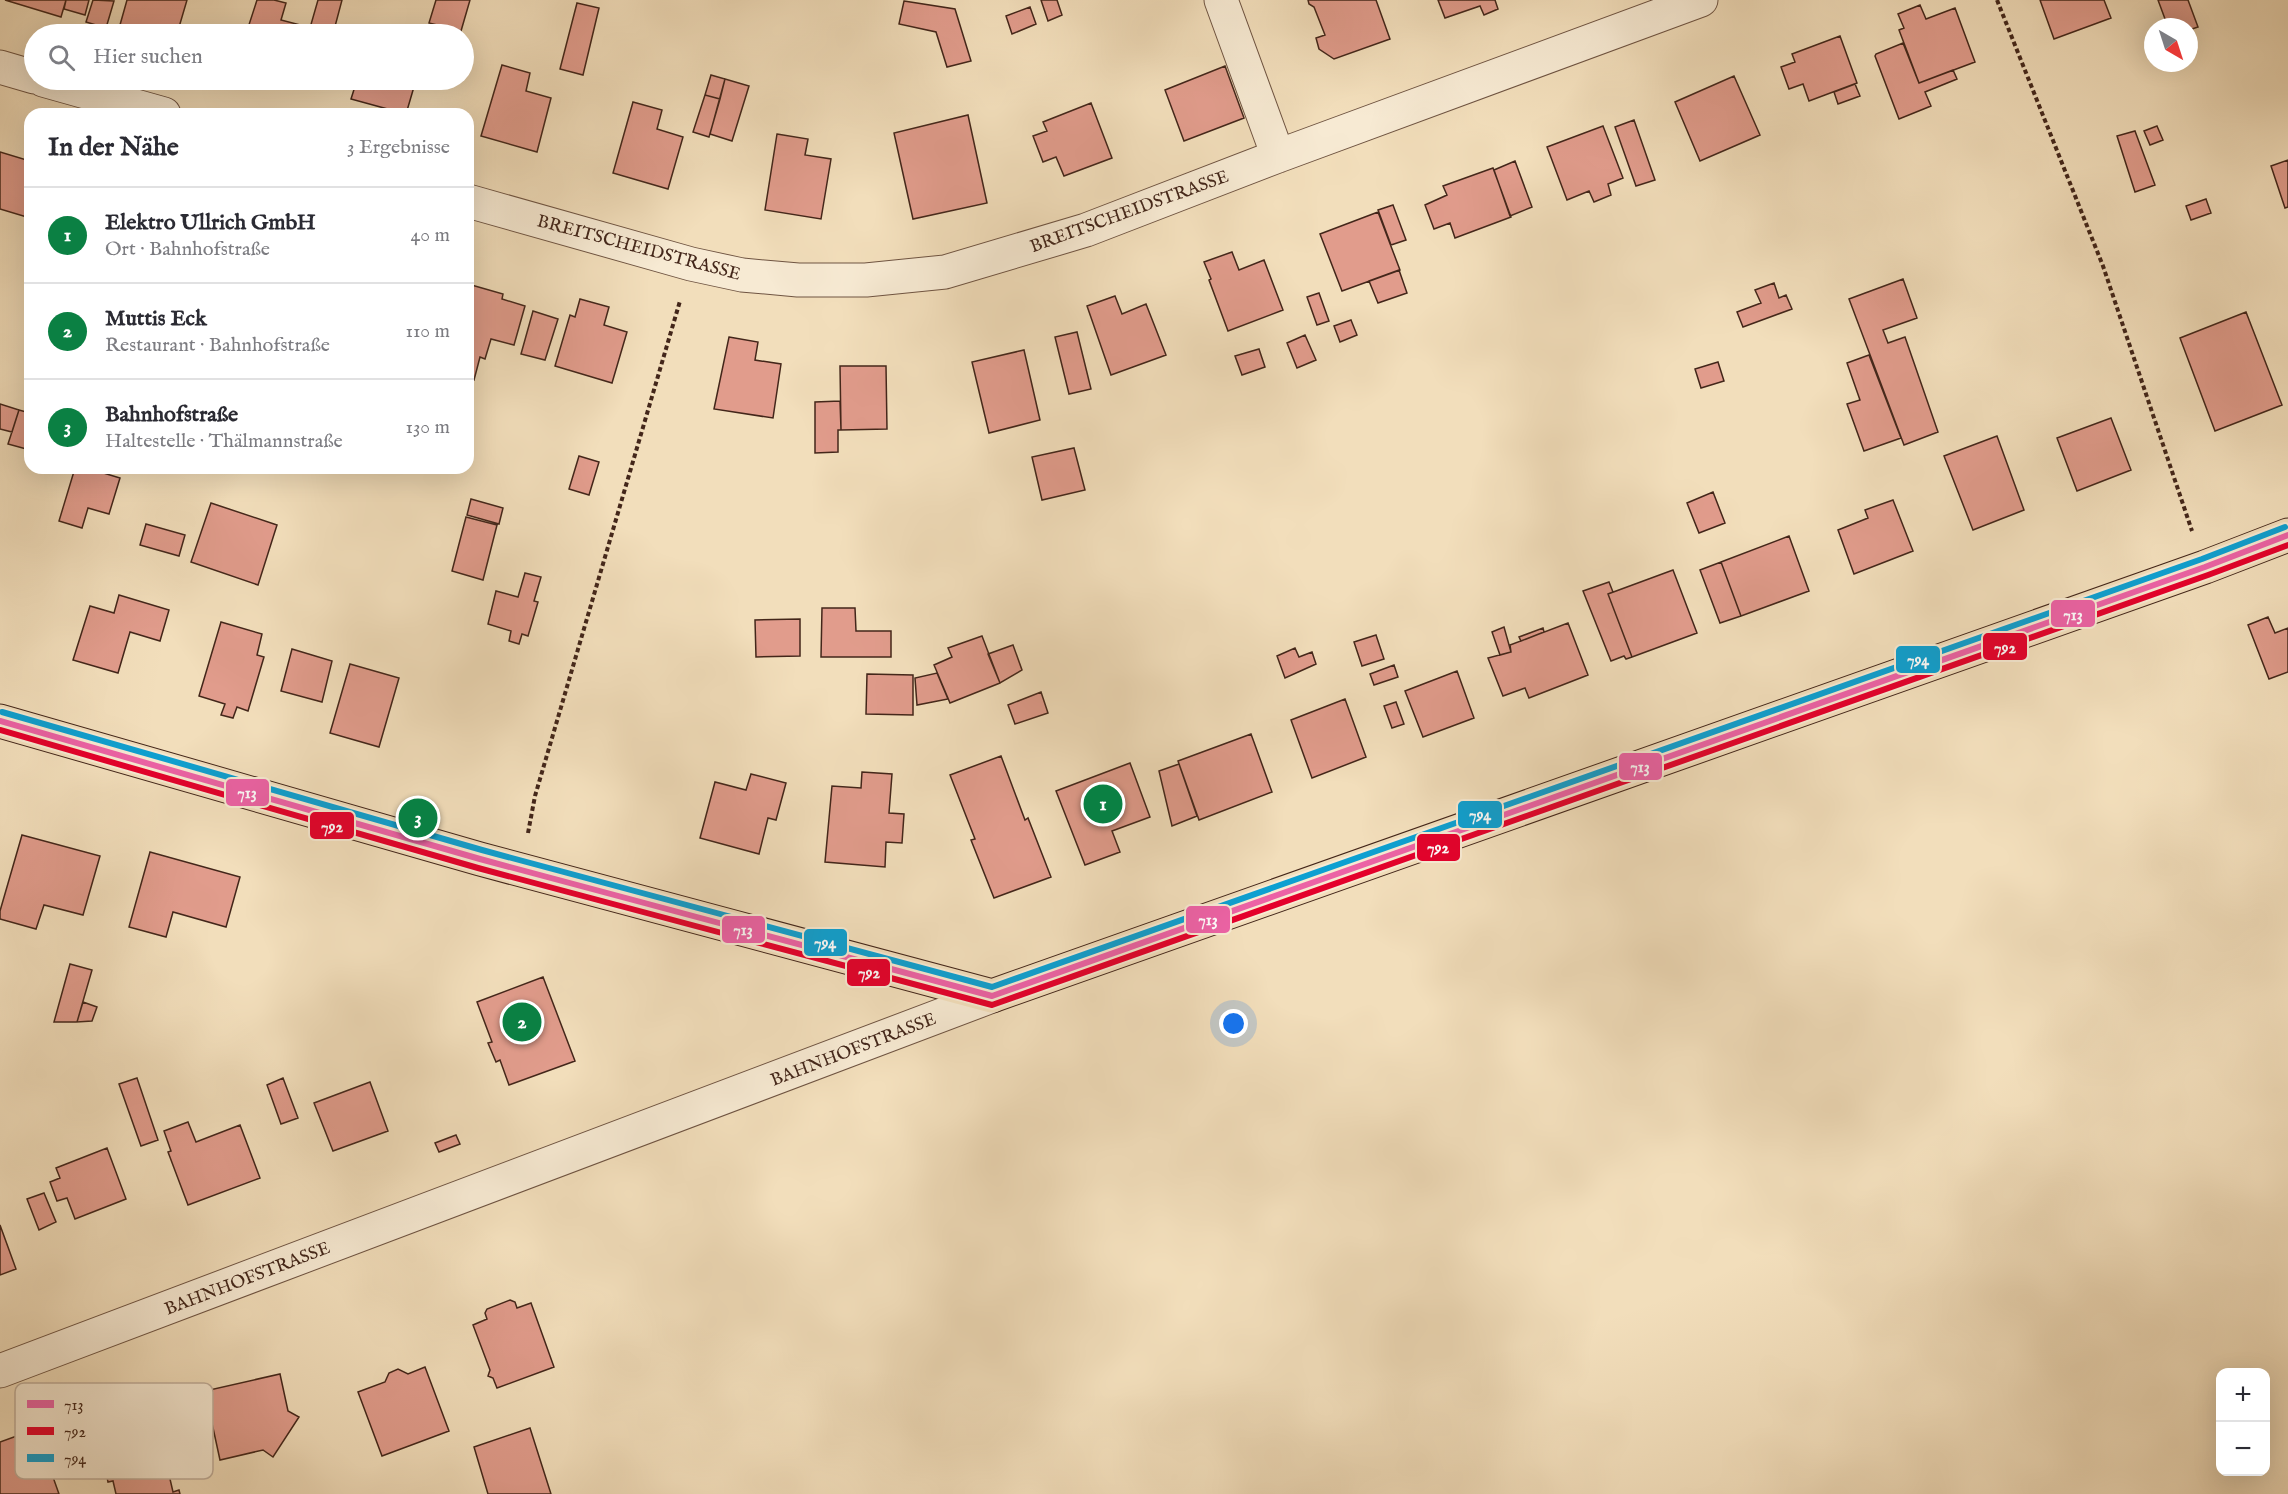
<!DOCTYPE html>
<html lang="de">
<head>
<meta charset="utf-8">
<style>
	body { margin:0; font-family:"IM FELL English",serif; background:#f2f2f3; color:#2b2b33 }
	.controls { position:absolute; right:18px; bottom:18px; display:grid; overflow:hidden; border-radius:12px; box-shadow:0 6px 24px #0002 }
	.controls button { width:54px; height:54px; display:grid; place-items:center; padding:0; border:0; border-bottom:2px solid #e1e1e2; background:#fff; color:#2b2b33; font:30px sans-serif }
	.compass { position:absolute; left:2144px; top:18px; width:54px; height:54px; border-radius:50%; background:#fff; box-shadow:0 6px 24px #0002; rotate:141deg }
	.you { position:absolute; left:1234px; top:1024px; width:21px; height:21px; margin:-15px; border:4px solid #fff; border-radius:50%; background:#1a73e8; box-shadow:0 0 0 9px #1a73e833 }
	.badge { display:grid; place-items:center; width:39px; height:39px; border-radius:50%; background:#0b8043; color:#fff; font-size:20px; font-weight:700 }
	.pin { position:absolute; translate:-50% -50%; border:3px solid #fff; box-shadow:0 2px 6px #0006 }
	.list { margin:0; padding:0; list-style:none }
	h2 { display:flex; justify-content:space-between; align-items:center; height:78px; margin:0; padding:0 24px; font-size:26px }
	h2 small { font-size:20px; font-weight:400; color:#7c7c81 }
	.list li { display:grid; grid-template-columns:39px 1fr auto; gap:18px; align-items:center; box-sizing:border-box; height:96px; padding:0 24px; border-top:2px solid #e1e1e2 }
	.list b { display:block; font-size:22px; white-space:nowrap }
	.list p { margin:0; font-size:20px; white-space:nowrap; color:#7c7c81 }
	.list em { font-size:20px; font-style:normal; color:#7c7c81 }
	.icon { flex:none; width:33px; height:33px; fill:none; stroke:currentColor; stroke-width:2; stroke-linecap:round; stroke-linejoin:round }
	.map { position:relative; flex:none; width:2288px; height:1494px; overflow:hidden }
	.search { position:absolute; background:#fff; box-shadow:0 6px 24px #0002; left:24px; top:24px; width:450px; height:66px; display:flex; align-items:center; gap:15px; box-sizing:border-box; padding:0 21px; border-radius:33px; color:#7c7c81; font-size:22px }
	.panel { position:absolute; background:#fff; box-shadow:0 6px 24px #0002; left:24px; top:108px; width:450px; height:366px; border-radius:18px }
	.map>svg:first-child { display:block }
	.building { fill:#e19c8c; stroke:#43261a; stroke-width:1.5 }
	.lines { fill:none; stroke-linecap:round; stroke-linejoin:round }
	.minor-casing { stroke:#6f5442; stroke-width:35 }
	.major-casing { stroke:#43261a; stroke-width:35 }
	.path { stroke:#43261a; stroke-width:4; stroke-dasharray:4.5 3; stroke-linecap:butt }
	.minor { stroke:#f7ead3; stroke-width:33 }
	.major { stroke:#f2debb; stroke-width:33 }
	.bus-1-casing { stroke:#f7ead3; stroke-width:10 }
	.bus-2-casing { stroke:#f7ead3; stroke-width:10 }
	.bus-3-casing { stroke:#f7ead3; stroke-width:10 }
	.bus-1 { stroke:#ec62a5; stroke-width:6 }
	.bus-2 { stroke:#e4002b; stroke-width:6 }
	.bus-3 { stroke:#0da0d1; stroke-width:6 }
	.labels { text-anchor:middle; stroke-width:6; stroke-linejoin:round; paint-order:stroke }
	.street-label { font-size:18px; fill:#43261a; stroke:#f7ead3 }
	.key { fill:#f7ead3; stroke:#c1af9c; stroke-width:1.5 }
	.key-label { font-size:16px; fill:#43261a }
	.line-badge { stroke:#f7ead3; stroke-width:2 }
	.badge-label { font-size:16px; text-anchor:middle; font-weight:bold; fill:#fff }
</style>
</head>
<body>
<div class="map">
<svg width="2288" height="1494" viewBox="0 0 2288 1494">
	<rect width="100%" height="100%" fill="#f2debb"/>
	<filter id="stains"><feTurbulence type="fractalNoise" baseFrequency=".00333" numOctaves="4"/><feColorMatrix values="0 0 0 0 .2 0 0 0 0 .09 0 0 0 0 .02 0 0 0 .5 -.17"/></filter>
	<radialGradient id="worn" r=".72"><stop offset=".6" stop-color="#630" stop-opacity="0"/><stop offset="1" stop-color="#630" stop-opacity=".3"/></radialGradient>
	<!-- building -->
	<path class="building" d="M5,0h61l-5,17z
		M66,0h23l-4,15 -21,-6z
		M93,0l21,1 -8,27 -20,-6z
		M127,0h60l-10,34h-48l-11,-2z
		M257,0h17l12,3 -5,17 27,7 -2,7h-60z
		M318,0h24l-9,34h-16l-10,-2 1,-5 2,1z
		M436,0h34l-9,31 -32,-8z
		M1041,0h16l5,15 -14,6z
		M1308,0h68l14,39 -56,20 -15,-10 -3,-11 9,-3 -11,-28 -5,-3z
		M1438,0h57l3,9 -14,6 -4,-9 -35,12z
		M2040,0h64l7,18 -57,21z
		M2158,0h30l10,27 -9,3v-3h-21z
		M904,1l51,8 16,52 -24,6 -11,-35 -37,-8z
		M577,3l22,5 -16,67 -23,-6z
		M1920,5l6,14 29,-11 20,54 -56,21 -20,-53 5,-2 -6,-14z
		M1030,7l6,17 -24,10 -6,-18z
		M372,26l30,8h-33z
		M1840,36l17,47 -48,18 -6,-17 -14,5 -8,-22 14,-5 -3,-8z
		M1903,43l16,40 34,-13 4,9 -32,13 6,14 -32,13 -24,-63 1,-2z
		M502,65l28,8 -4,18 25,7 -14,54 -56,-16z
		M1225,66l19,52 -60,23 -19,-51z
		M711,75l14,4 -5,20 -15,-4z
		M1734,76l26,59 -60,26 -25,-59z
		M725,79l24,7 -17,55 -22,-7z
		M357,80h59l-10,34 -55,-15z
		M1855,84l5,12 -22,8 -4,-12z
		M705,95l15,4 -11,38 -16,-5z
		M633,102l29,8 -5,19 26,8 -15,52 -55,-16z
		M1091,103l21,55 -48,18 -8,-19 -13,5 -10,-26 14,-5 -4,-9z
		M968,115l19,88 -74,16 -19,-86z
		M1634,120l21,60 -19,6 -21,-59z
		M1603,126l20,52 -15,6 3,11 -17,7 -5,-11 -22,9 -20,-53z
		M2157,126l6,14 -13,5 -6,-14z
		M2135,131l20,54 -20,7 -18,-56z
		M777,134l31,5 -3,16 26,4 -10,60 -56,-9z
		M0,152l30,9v57l-30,-9z
		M2288,160v47l-3,1 -14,-42z
		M1515,161l17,46 -22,9 -16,-46z
		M1493,168l18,49 -56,21 -5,-15 -16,6 -9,-24 22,-10 -4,-9z
		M2206,199l5,14 -20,7 -5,-14z
		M1393,205l13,35 -15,5 -13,-35z
		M1378,212l22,58 -58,21 -22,-57z
		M1232,252l7,18 25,-10 19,50 -55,21 -19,-51 2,-1 -7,-17z
		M1399,270l8,23 -29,10 -9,-22z
		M1903,279l14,39 -34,12 5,13 17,-6 33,95 -34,13 -55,-146z
		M1774,283l5,15 7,-3 6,14 -49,18 -6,-15 24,-9 -6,-13z
		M468,284l35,10 -1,5 23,7 -11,39 -23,-6 -6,20 -5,-2 -6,23 -6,-2z
		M1319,293l10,28 -12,4 -10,-28z
		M1115,296l7,18 24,-10 20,51 -55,20 -24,-69z
		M580,299l29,8 -5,18 23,7 -15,51 -57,-17 15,-51 5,2z
		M533,311l25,8 -13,41 -24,-6z
		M2246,312l36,93 -67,26 -35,-93z
		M1351,320l6,15 -17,7 -6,-16z
		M1077,332l14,57 -22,5 -14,-57z
		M1305,335l11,25 -19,8 -10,-25z
		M729,337l29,5 -3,18 26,4 -8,54 -59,-9z
		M1259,349l6,18 -23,8 -7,-19z
		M1024,350l16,70 -51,13 -17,-71z
		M1869,355l32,83 -37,13 -17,-47 13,-4 -13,-37z
		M1718,362l6,19 -23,7 -6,-19z
		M840,366h46l1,63 -46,1z
		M840,401l1,29h-3v22l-23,1v-51z
		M0,404l19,6 -7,22 -12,-3z
		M19,410l11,3v37l-22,-6z
		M2111,418l20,52 -54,21 -20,-53z
		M1997,436l27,74 -51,20 -29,-74z
		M1074,448l11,42 -43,10 -10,-43z
		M579,456l20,6 -10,33 -20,-6z
		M75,468h12l33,10 -11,36 -21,-6 -6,20 -23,-7z
		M1713,492l12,31 -26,10 -12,-30z
		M471,499l32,9 -4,16 -32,-9z
		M1893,500l20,51 -59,23 -16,-44 30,-12 -3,-8z
		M211,503l66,22 -19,60 -67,-23z
		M466,517l31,8 -14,55 -31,-9z
		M146,524l39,11 -6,21 -39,-11z
		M1789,536l20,55 -68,25 -20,-54z
		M1721,562l20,54 -21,7 -20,-53z
		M1673,570l24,63 -65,24 -24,-63z
		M525,573l16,4 -7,24 4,1 -10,34 -6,-2 -3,10 -10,-3 2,-10 -23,-7 8,-33 22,6z
		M1609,582l4,10 -5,2 24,63 -6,2 -2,-3 -13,5 -28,-70z
		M119,595l50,15 -9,31 -30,-9 -12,41 -45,-13 17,-54 24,7z
		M822,608h33l1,23h35v26h-70z
		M2268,617l7,16 13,-5v44l-19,7 -21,-54z
		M800,619v37l-44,1 -1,-37z
		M221,622l41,12 -5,21 7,2 -16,54 -11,-4 -4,11 -12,-3 4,-11 -26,-8z
		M1568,623l20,52 -59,23 -4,-10 -22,8 -15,-38 23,-6 -1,-7z
		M1504,627l7,25 -11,3 -8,-23z
		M1543,628l1,4 -23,9 -2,-4z
		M1376,635l8,24 -22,7 -8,-24z
		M982,636l18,47 -50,20 -16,-38 18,-8 -4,-9z
		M1013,645l9,25 -22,13 -12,-29z
		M1295,648l4,9 13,-5 4,12 -31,14 -8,-22z
		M292,649l40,12 -10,41 -41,-11z
		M350,664l49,14 -20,69 -49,-14z
		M1394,665l4,12 -24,8 -4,-11z
		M1457,671l17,47 -51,19 -18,-46z
		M937,673l11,26 -31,6 -2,-27z
		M867,674l46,1v40l-47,-1z
		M1041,692l7,21 -33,11 -7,-19z
		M1345,699l21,58 -54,21 -21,-58z
		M1396,702l8,22 -12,4 -8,-22z
		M1251,734l21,58 -73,28 -21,-59z
		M1001,756l24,64 3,-2 23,59 -57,21 -23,-58 4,-1 -25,-64z
		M1130,763l20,54 -38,14 8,21 -35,13 -29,-74z
		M1179,764l18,52 -25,10 -13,-55z
		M862,772l30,2 -3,39 15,1 -2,29 -16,-1 -1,25 -60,-5 7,-76 29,2z
		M751,774l35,9 -10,37 -8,-2 -9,36 -59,-16 15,-56 31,8z
		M22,835l78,21 -17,59 -39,-10 -8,24 -36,-10v-8z
		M150,852l90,25 -14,50 -53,-15 -7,25 -37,-10z
		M70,964l22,6 -15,52h-23z
		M543,977l32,84 -66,24 -9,-25 -4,2 -8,-19 4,-1 -15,-40z
		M83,1002l14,5 -5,14 -15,1z
		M137,1078l21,62 -17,6 -22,-62z
		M283,1078l15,40 -17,6 -14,-39z
		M370,1082l18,49 -55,20 -19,-48z
		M188,1122l8,20 44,-17 20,53 -72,27 -20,-53 3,-1 -7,-20z
		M456,1135l4,9 -21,8 -4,-9z
		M107,1148l19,51 -51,20 -8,-21 -10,3 -7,-19 10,-4 -4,-10z
		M44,1193l12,29 -17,8 -12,-31z
		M0,1225l16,44 -16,6z
		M510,1300l5,2 2,6 14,-5 23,64 -57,21 -4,-10 -5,-2 2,-6 -17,-45 14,-6 -2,-6 2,-4z
		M425,1367l24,64 -67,25 -24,-64 27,-10 4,-9 9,-4 10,5z
		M280,1374l8,37 11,6 -26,40 -10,-7 -43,10 -15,-69z
		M530,1428l21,66h-63l-14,-47z
		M36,1429l23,65h-59v-52z
		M161,1440l12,52 6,-2 1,4h-64l-3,-13 -5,1 -6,-29z"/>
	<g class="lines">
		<defs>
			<path id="minor" d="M1221,0l57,156
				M0,67l34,10
				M43,80l121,34
				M468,201l223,63 51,11 56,5h68l79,-8 141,-42 192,-74 423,-156
				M0,1371l992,-375"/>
			<path id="major" d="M0,721l480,138 512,137 1213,-429 83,-32"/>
		</defs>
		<!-- minor casing -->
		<use href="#minor" class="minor-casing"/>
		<!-- major casing -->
		<use href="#major" class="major-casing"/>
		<!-- path -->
		<path class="path" d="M1997,0l106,266 89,265
			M528,833l7,-37 145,-495"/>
		<!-- minor -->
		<use href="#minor" class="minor"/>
		<!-- major -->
		<use href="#major" class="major"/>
		<defs>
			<path id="bus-1" d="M0,721l480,138 512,137
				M992,996l1213,-429 83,-32"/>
			<path id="bus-2" d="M0,730l478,138 514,137 1216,-430 80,-30"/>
			<path id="bus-3" d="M2,712l480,138 510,137 1210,-428 83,-32"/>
		</defs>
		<!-- bus-1 casing -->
		<use href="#bus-1" class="bus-1-casing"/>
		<!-- bus-2 casing -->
		<use href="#bus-2" class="bus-2-casing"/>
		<!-- bus-3 casing -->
		<use href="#bus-3" class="bus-3-casing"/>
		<!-- bus-1 -->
		<use href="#bus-1" class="bus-1"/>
		<!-- bus-2 -->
		<use href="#bus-2" class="bus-2"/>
		<!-- bus-3 -->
		<use href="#bus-3" class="bus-3"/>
	</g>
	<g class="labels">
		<!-- street labels -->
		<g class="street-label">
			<text transform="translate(1129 211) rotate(-20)" y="6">BREITSCHEIDSTRASSE</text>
			<text transform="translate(639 247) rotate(15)" y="6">BREITSCHEIDSTRASSE</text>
			<text transform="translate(853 1049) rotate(-21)" y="6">BAHNHOFSTRASSE</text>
			<text transform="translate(247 1278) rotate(-21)" y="6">BAHNHOFSTRASSE</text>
		</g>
	</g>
	<!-- legend -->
	<rect x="15" y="1383" width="198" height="96" rx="9" class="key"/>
	<rect x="27" y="1400" width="27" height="8" fill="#ec62a5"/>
	<rect x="27" y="1427" width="27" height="8" fill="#e4002b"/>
	<rect x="27" y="1454" width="27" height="8" fill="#0da0d1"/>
	<g class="key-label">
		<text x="64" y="1410">713</text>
		<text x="64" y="1437">792</text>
		<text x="64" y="1464">794</text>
	</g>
	<g class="line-badge">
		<rect x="2050" y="599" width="46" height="29" rx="6" fill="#ec62a5"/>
		<rect x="1982" y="632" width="46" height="29" rx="6" fill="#e4002b"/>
		<rect x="1895" y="645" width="46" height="29" rx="6" fill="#0da0d1"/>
		<rect x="1618" y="752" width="45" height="29" rx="6" fill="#ec62a5"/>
		<rect x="225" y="778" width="45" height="29" rx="6" fill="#ec62a5"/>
		<rect x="1457" y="800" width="46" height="29" rx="6" fill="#0da0d1"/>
		<rect x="309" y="811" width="46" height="29" rx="6" fill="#e4002b"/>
		<rect x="1416" y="833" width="45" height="29" rx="6" fill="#e4002b"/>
		<rect x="1185" y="905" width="46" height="29" rx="6" fill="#ec62a5"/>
		<rect x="721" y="915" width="45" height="29" rx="6" fill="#ec62a5"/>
		<rect x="803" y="928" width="45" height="29" rx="6" fill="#0da0d1"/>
		<rect x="846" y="958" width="45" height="29" rx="6" fill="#e4002b"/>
	</g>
	<g class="badge-label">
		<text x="2073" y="620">713</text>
		<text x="2005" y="653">792</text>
		<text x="1918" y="665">794</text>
		<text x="1640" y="772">713</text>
		<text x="247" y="798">713</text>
		<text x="1480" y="820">794</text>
		<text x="332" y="832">792</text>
		<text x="1438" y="853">792</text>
		<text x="1208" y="925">713</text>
		<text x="743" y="935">713</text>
		<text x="825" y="948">794</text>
		<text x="869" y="978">792</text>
	</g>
	<rect width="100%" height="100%" filter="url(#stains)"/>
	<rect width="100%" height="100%" fill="url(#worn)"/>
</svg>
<div class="controls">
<button>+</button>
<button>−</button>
</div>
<svg class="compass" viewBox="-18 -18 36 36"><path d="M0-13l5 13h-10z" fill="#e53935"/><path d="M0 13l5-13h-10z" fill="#7c7c81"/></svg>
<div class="you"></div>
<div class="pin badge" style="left:1103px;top:804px">1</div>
<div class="pin badge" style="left:522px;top:1022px">2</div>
<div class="pin badge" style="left:418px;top:818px">3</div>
<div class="search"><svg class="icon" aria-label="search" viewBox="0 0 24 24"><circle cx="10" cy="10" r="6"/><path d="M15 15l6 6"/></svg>Hier suchen</div>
<section class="panel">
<h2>In der Nähe<small>3 Ergebnisse</small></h2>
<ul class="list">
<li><span class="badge">1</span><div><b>Elektro Ullrich GmbH</b><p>Ort · Bahnhofstraße</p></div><em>40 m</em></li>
<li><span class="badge">2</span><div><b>Muttis Eck</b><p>Restaurant · Bahnhofstraße</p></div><em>110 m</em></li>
<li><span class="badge">3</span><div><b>Bahnhofstraße</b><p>Haltestelle · Thälmannstraße</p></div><em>130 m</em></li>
</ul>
</section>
</div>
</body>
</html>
